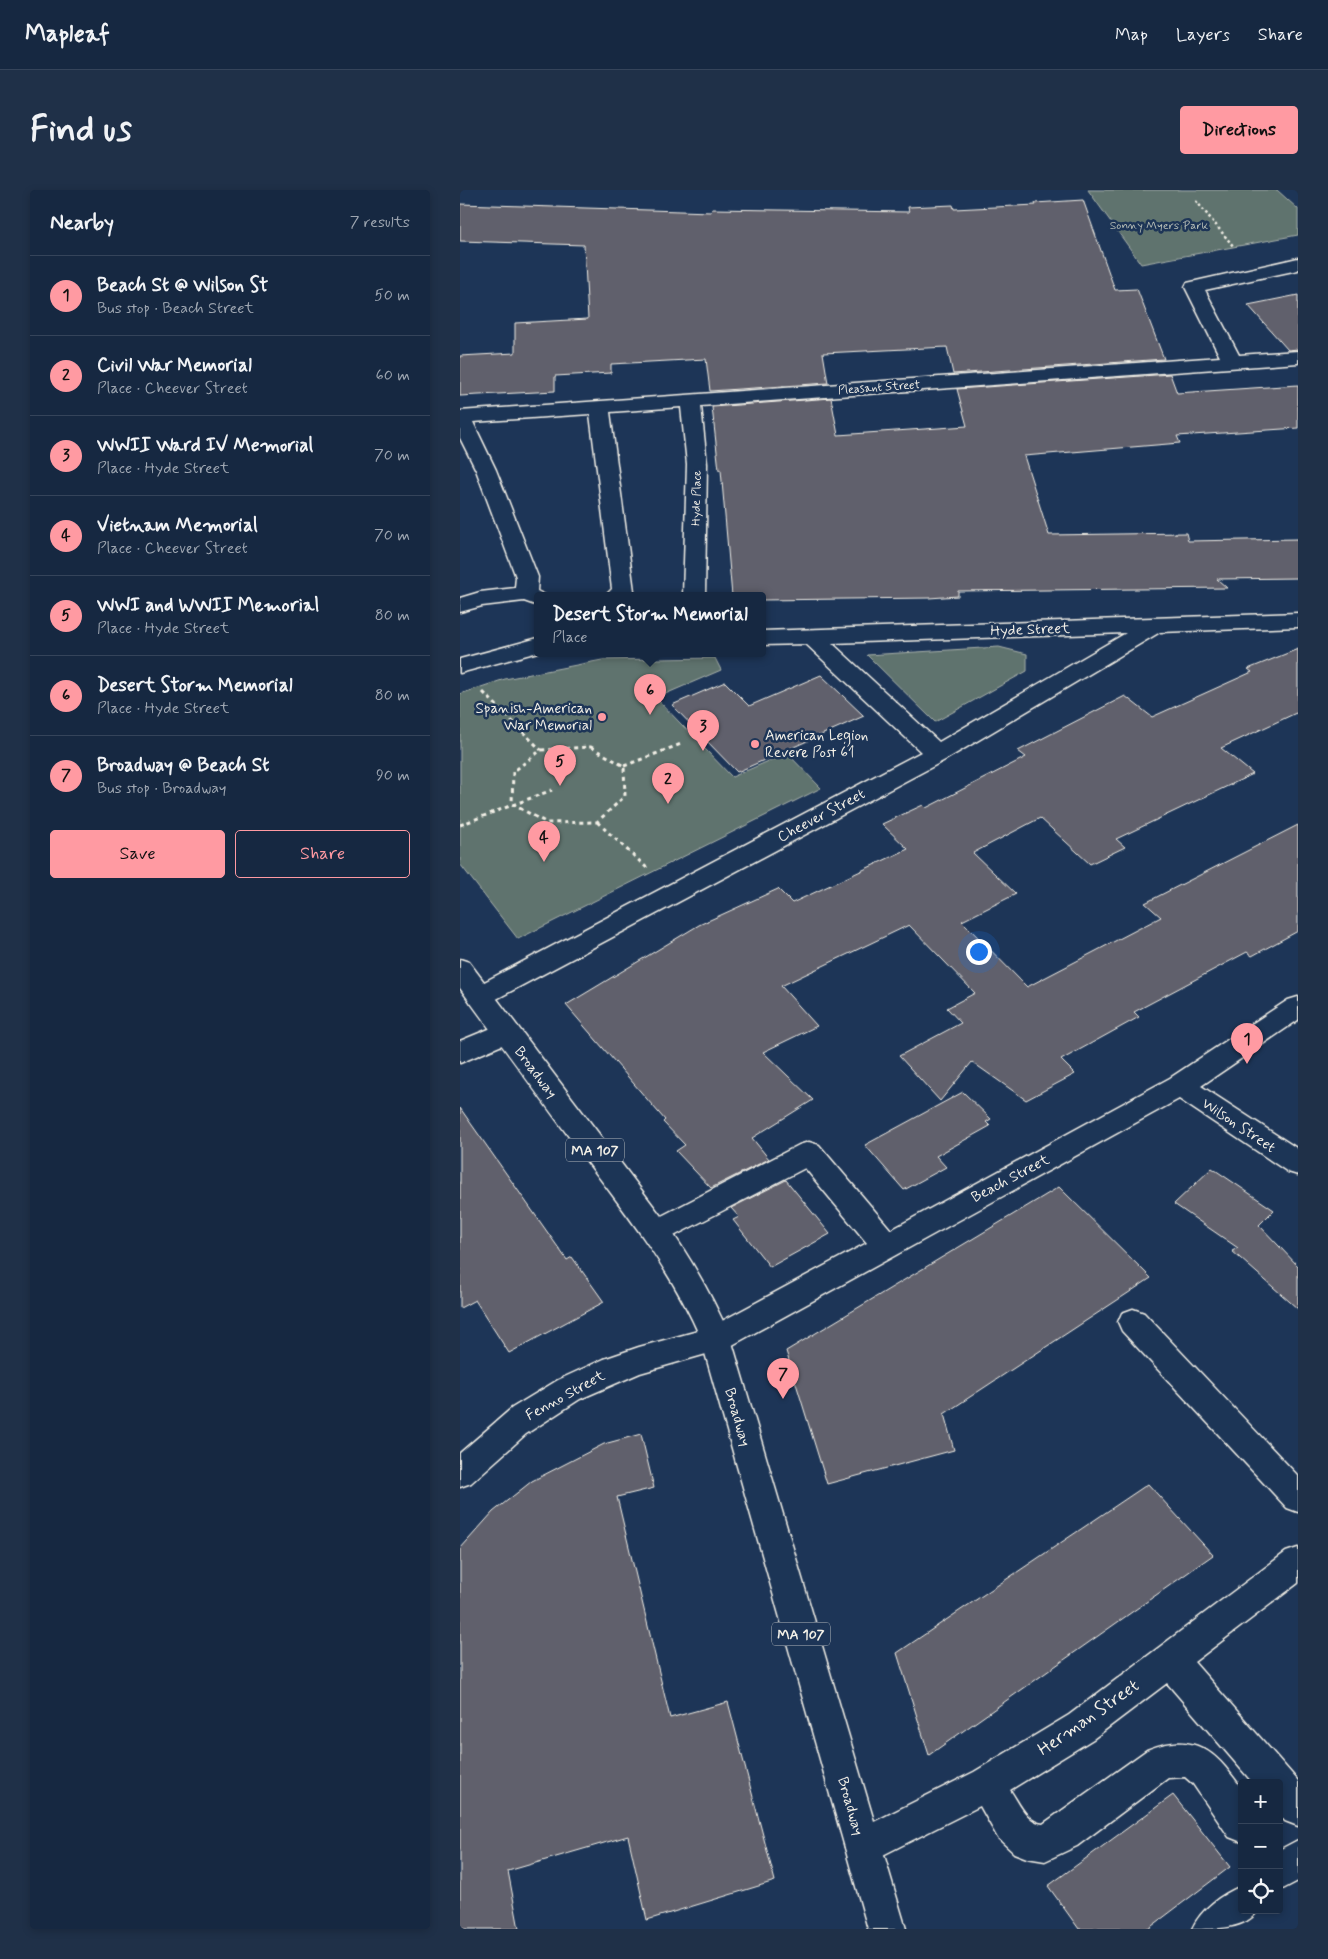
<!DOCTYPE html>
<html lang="en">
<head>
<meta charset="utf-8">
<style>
	body { margin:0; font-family:Mynerve,sans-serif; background:#1f3048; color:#f1f3f6 }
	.controls { position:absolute; right:15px; bottom:15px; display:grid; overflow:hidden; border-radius:5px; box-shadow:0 2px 8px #0003 }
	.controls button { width:45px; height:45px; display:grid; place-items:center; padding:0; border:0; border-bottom:1px solid #35445a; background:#162841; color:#f1f3f6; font:25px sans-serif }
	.you { position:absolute; left:518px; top:761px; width:18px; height:18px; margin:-12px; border:4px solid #fff; border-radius:50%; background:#1a73e8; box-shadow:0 0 0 8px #1a73e833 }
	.badge { display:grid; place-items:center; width:32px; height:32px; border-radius:50%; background:#ff9aa2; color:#111; font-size:16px; font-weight:700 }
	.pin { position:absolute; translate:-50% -41px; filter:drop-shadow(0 1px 2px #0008) }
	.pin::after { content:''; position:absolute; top:26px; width:18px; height:15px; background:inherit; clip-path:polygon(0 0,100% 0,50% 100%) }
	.popup { position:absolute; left:74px; top:402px; width:232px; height:65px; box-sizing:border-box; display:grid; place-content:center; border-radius:5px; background:#162841; filter:drop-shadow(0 1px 4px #0005); font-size:16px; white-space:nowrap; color:#9ea6b1 }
	.popup b { font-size:19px; color:#f1f3f6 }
	.popup::after { content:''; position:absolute; left:50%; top:100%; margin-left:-10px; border:10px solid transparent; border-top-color:#162841 }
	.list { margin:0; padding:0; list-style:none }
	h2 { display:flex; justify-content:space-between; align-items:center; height:65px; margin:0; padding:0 20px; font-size:21px }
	h2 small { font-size:16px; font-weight:400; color:#9ea6b1 }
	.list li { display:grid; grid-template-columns:32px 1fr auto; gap:15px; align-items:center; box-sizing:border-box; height:80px; padding:0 20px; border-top:1px solid #35445a }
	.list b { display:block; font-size:19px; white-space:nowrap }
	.list p { margin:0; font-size:16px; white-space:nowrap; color:#9ea6b1 }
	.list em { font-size:16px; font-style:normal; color:#9ea6b1 }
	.actions { display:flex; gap:10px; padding:15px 20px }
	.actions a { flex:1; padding:11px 0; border:1px solid #ff9aa2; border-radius:5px; text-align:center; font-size:18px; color:#ff9aa2 }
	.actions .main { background:#ff9aa2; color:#111 }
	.icon { flex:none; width:28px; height:28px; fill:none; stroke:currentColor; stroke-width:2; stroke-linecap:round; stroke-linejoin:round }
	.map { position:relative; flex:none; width:838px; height:1739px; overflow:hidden; border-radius:5px }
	header { display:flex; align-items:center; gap:30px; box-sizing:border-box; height:70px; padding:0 25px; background:#162841; border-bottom:1px solid #35445a }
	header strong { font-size:24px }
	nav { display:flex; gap:28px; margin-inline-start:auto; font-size:18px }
	.intro { display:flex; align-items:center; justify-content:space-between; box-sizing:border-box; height:120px; padding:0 30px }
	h1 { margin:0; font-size:35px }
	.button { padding:12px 22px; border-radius:5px; background:#ff9aa2; color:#111; font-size:18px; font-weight:700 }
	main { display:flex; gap:30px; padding:0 30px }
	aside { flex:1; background:#162841; border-radius:5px; box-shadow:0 2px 8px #0003 }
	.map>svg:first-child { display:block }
	.green { fill:#5f736e; stroke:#aab2ab }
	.building { fill:#61606c; stroke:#f4f1e8 }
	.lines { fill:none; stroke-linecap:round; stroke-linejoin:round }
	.minor-casing { stroke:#f4f1e8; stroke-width:3 }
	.major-casing { stroke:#f4f1e8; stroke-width:3 }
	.path-far1 { stroke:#f4f1e8; stroke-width:2.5; stroke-dasharray:2.5 2.5; stroke-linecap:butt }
	.path { stroke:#f4f1e8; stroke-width:3; stroke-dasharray:4 4; stroke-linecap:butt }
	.minor { fill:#1d3557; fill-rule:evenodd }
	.major { fill:#1d3557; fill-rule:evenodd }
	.poi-dot { fill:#ff9aa2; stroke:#1d3557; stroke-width:2 }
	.labels { text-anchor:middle; stroke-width:5; stroke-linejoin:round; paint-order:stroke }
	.far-park-label { font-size:12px; fill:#b8bfb7; stroke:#1d3557 }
	.far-street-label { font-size:12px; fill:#f4f1e8; stroke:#1d3557 }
	.shield { fill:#1d3557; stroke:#b4b9bc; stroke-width:1 }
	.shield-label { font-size:14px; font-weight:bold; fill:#f4f1e8 }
	.street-label { font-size:15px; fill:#f4f1e8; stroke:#1d3557 }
	.poi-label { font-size:15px; fill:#f4f1e8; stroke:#1d3557; text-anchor:end }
	.near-street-label { font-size:18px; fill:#f4f1e8; stroke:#1d3557 }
</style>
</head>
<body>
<header>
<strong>Mapleaf</strong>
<nav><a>Map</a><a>Layers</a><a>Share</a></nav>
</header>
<div class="intro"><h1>Find us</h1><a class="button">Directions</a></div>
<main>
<aside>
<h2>Nearby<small>7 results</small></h2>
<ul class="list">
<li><span class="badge">1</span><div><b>Beach St @ Wilson St</b><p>Bus stop · Beach Street</p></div><em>50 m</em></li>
<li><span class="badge">2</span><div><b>Civil War Memorial</b><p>Place · Cheever Street</p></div><em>60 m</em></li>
<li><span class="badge">3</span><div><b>WWII Ward IV Memorial</b><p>Place · Hyde Street</p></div><em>70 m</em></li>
<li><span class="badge">4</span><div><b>Vietnam Memorial</b><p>Place · Cheever Street</p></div><em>70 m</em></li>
<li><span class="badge">5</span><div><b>WWI and WWII Memorial</b><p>Place · Hyde Street</p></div><em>80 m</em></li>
<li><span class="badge">6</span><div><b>Desert Storm Memorial</b><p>Place · Hyde Street</p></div><em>80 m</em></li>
<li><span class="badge">7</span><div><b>Broadway @ Beach St</b><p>Bus stop · Broadway</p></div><em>90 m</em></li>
</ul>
<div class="actions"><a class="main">Save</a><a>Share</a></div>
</aside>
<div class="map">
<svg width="838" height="1739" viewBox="0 0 838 1739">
	<rect width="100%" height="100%" fill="#1d3557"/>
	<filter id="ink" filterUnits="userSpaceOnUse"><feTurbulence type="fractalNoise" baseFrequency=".02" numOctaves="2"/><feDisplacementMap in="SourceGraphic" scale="10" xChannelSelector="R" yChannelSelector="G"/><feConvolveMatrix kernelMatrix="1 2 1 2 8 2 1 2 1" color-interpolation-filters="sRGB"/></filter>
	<g filter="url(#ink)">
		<!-- green -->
		<path class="green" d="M628,0h189l21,19v26l-157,29z
			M539,457l28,7v17l-92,51 -68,-67z
			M255,468l6,12 -65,28 76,79 55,-24 34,35 -303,151 -58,-75v-170l45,-15 97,-19z"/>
		<!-- building -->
		<path class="building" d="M623,10l32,90 22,-1 27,70 -211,15 -6,-27 -124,6 5,30 -118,8 -4,-32 -95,5v9l-56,3v15l-95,5v-40l55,-3v-30l73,-4 -4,-74 -124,-4v-37l251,8 1,-3 197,3 -1,-5 45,-2 1,4 82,-4 -1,-2z
			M838,105v54l-10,1 -40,-45z
			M710,184l7,19 121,-8v43l-121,8 3,7 -156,13 25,79 137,-2 2,8 110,-2v39l-81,1 10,9 -269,3v5l-29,2 -167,2v-4h-30l-11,-126h-2l-7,-63 119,-9 7,37 129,-9 -10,-37z
			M838,459v66l-2,-2 -75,35 32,26 -137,65 9,8 -35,17 -50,-46 -67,35 43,41 -54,27 65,66 134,-70 -16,-14 153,-78v106l-46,25 -5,-4 -113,60 5,5 -78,43 14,14 -49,26 -54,-38 -32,39 -41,-45 62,-33 -14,-15 28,-15 -66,-68 -128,61 36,40 -54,26 50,48 -61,38 17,21 -58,29 -35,-37 9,-6 -22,-23 2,-2 -99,-115 133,-80 79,-36 14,14 116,-54 -26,-25 41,-19 3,3 100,-51 -8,-6 107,-55 27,21 100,-45 -4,-3z
			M361,485l43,41 -127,56 -65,-67 53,-23 24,24z
			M503,902l28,27 -5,3 4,4 -54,30 10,11 -42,23 -39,-45z
			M0,918l107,152 5,-3 32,45 -95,51 -34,-53 -15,8z
			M752,978l62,42 -15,15 39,41v43l-66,-58 6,-3 -64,-44z
			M326,990l44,54 -60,33 -37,-47 6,-3 -8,-9z
			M599,997l92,91 -207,136 10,36 -127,34 -41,-133z
			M181,1244l13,54 -37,9 53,221 58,-16 47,179 -128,39 -19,-84 -120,35 11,58h-59v-380l33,-37 39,-31 72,-37z
			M688,1294l65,71 -284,200 -32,-102z
			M713,1605l57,72 -82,62h-69l-31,-43z"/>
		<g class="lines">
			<defs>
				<path id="minor" d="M838,68v12l-93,20 34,65 59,-4v12l-597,43 6,58 -2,132h-22l4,-132 -6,-57 -71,5 24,179 -4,5h-25l7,-7 -22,-175 -117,8 23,48 42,107 -1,14 10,5h-9v10l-14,-5 -42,5 -22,6v-14l20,-6 35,-4 1,-11 -40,-107 -16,-32v-27l760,-54 -35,-70 2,-4z
					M838,423v14l-138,5 -215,128 -456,243 -9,3 -9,-3 -4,-7 4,-7 450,-237 -115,-108 -44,1v-14zM666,443l-187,109 -107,-99z
					M78,448v14l-78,21v-14z
					M838,807v23l-97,66 97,63v26l-10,-3 -109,-73 -452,249 -87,25 -60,26 -54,35 -55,49 -11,4v-34l52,-45 46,-28 46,-21 35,-12 70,-19 158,-85 -62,-75 -139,72 -10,4 -10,-4 -5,-8 5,-8 153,-79 10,-3 10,3 72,85 279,-152 118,-78z
					M46,832l10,3 4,7 -4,7 -56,24v-22z
					M673,1119l11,4 154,163v36l-11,-4 -165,-177 -4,-9 4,-9z
					M838,1358v35l-104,79 104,119v45l-13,-5 -6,-7v-31h-26l-86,-100 -74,56 -83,51c9,13 16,32 33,34l104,-74c35,-14 59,-8 82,22 4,5 11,13 13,19 3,11 0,39 0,51l-13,-5 -36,-53 -8,-7 -17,1 -91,68 -32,15 -18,-3 -13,-5 -16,-15 -18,-32 -117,59 -13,-5 -5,-13 5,-13 124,-62 95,-57 217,-163z
					M838,1650v41l-19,10v-41z
					M782,1696v24h16c-11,19 -43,19 -66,19 9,-20 30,-35 50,-43z"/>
				<path id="major" d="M0,769l9,3 192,254c28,39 51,79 70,123l175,590h-38l-167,-590c-28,-66 -72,-122 -115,-179 -42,-57 -84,-114 -126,-172z"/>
			</defs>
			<!-- minor casing -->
			<use href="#minor" class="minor-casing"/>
			<!-- major casing -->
			<use href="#major" class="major-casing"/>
			<!-- path-far1 -->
			<path class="path-far1" d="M736,11l38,46"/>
			<!-- path -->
			<path class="path" d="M23,502l58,58
				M131,557l33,19 1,30 -28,26 -50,1 -35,-19 1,-32 28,-22z
				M164,576l57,-22
				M137,632l50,46
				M0,635l92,-35"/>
			<!-- minor -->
			<use href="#minor" class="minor"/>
			<!-- major -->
			<use href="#major" class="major"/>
		</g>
	</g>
	<!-- markers -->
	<g class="poi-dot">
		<circle cx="142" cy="527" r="5"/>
		<circle cx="295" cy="554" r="5"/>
	</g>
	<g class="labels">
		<!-- far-park labels -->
		<g class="far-park-label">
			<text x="699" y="39">Sonny Myers Park</text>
		</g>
		<!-- far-street labels -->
		<g class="far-street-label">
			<text transform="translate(419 197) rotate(-4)" y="4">Pleasant Street</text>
			<text transform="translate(236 308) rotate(-89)" y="4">Hyde Place</text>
		</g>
		<!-- shield labels -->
		<g class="shield">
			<rect x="106" y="948.5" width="58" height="23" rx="4"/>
			<rect x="312" y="1432.5" width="58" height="23" rx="4"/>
		</g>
		<g class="shield-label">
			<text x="135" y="965">MA 107</text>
			<text x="341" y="1449">MA 107</text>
		</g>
		<!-- street labels -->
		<g class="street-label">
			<text transform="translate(570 439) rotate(-2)" y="5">Hyde Street</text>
			<text transform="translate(361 625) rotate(-28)" y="5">Cheever Street</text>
			<text transform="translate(76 882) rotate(53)" y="5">Broadway</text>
			<text transform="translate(779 935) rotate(34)" y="5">Wilson Street</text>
			<text transform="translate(550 988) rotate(-28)" y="5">Beach Street</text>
			<text transform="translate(105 1205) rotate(-29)" y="5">Fenno Street</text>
			<text transform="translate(278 1227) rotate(74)" y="5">Broadway</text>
			<text transform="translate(391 1616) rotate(74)" y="5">Broadway</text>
		</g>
		<!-- poi labels -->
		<g class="poi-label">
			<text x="132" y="523">Spanish-American<tspan x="132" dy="17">War Memorial</tspan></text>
			<text x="305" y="550" text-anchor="start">American Legion<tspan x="305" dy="17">Revere Post 61</tspan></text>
		</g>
		<!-- near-street labels -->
		<g class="near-street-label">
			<text transform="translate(628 1527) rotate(-35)" y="6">Herman Street</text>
		</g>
	</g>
</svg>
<div class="controls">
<button>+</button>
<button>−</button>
<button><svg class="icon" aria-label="locate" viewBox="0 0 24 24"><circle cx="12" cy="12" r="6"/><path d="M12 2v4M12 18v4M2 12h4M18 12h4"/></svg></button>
</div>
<div class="you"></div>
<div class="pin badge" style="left:787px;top:874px">1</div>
<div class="pin badge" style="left:208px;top:614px">2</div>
<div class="pin badge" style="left:243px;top:561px">3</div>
<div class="pin badge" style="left:84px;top:672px">4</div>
<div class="pin badge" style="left:100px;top:596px">5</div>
<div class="pin badge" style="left:190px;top:525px">6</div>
<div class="popup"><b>Desert Storm Memorial</b>Place</div>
<div class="pin badge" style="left:323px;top:1209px">7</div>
</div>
</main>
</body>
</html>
